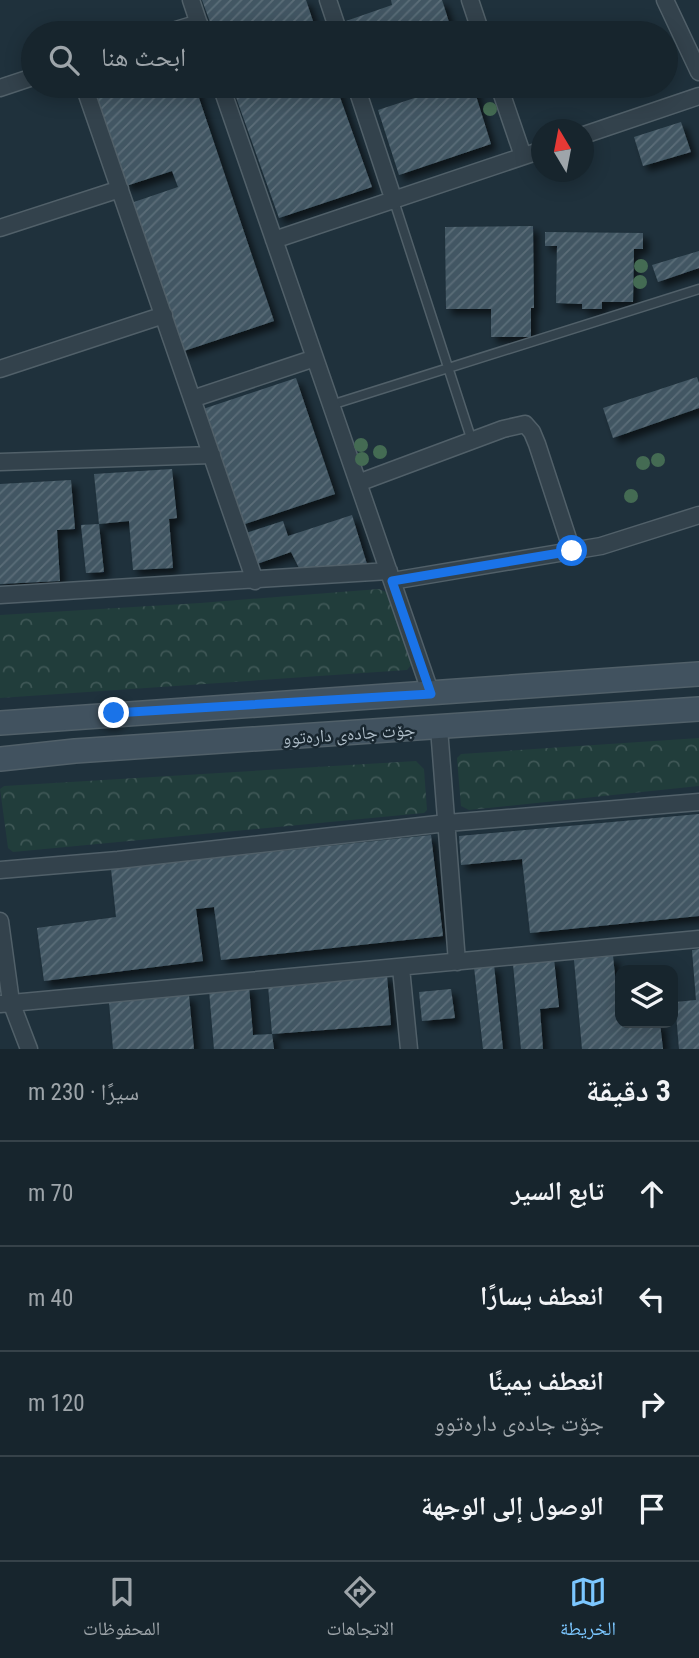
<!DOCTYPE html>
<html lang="ar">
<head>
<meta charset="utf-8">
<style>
	body { margin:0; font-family:"Roboto Condensed","Noto Naskh Arabic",sans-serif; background:#202d35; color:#f1f3f6; direction:rtl }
	.controls { position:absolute; right:21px; bottom:21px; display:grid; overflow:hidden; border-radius:14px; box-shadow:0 4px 18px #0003 }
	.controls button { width:63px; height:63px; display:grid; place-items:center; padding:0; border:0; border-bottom:2px solid #364249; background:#17252d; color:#f1f3f6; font:35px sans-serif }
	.compass { position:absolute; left:531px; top:119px; width:63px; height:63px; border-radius:50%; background:#17252d; box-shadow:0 4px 18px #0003; rotate:350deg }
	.stop { position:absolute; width:21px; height:21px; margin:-16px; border:5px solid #1a73e8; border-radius:50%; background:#fff }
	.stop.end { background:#1a73e8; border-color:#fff; box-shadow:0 2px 7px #0008 }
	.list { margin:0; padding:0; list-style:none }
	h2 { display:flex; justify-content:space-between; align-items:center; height:91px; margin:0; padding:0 28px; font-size:30px }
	h2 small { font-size:23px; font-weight:400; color:#9ea5aa }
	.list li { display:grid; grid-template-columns:46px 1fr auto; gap:21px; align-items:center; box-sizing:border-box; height:105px; padding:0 28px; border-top:2px solid #364249 }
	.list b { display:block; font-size:26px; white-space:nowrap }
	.list p { margin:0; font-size:23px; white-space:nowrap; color:#9ea5aa }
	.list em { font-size:23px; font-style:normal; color:#9ea5aa }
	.icon { flex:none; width:38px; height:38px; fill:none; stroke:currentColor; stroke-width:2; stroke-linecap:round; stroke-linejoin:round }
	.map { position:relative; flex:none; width:699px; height:1049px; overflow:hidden; direction:ltr }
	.search { position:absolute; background:#17252d; box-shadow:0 4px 18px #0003; left:21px; right:21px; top:21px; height:77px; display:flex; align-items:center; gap:18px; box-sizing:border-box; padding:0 24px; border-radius:38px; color:#9ea5aa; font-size:26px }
	.sheet { height:511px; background:#17252d }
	nav { display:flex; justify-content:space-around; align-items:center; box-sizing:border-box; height:98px; border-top:2px solid #364249; background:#17252d; font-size:19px; color:#9ea5aa }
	nav a { display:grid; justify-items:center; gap:4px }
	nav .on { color:#7cc7ff }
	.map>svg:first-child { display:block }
	.forest { fill:url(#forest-crowns) }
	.building { fill:url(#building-hatch); filter:url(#shadow) }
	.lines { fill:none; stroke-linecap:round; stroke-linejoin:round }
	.service-casing { stroke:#516069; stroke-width:11 }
	.minor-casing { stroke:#516069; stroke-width:19 }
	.secondary-casing { stroke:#516069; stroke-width:26 }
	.service { stroke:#33424c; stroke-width:8 }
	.minor { stroke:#33424c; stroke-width:16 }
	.secondary { stroke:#41525f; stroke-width:23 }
	.tree { fill:#446b53 }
	.route { stroke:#1a73e8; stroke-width:9 }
	.labels { text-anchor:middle; stroke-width:5; stroke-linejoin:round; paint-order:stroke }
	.street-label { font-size:18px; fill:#aebdc8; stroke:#192730 }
</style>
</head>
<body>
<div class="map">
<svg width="699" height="1049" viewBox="0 0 699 1049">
	<defs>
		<pattern id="forest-crowns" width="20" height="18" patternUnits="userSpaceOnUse" patternTransform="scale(1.75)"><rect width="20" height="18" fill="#213d3b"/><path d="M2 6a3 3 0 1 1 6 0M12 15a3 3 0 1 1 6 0" fill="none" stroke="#3f5756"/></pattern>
		<pattern id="building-hatch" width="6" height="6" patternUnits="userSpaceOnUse" patternTransform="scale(1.75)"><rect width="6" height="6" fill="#425763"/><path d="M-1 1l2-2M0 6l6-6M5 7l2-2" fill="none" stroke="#5b6d78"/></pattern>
		<filter id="shadow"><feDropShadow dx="5.5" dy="5.5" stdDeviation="3.5" flood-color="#0009"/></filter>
	</defs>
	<rect width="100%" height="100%" fill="#1f313c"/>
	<!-- forest -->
	<path class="forest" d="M379,589l9,4 24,71 -5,6 -407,28v-83l200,-12z
		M699,738v48l-230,24 -8,-4 -4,-48 4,-4z
		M416,761l8,8 3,41 -3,3 -411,39 -5,-4 -8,-59 4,-3z"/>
	<!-- building -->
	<path class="building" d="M202,0h104l11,33h-103z
		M391,0h51l7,22 -34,11h-64l-5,-12 46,-16z
		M92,86h103l79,235 -93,31 -50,-149 47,-16 -6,-16 -46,15z
		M232,86h104l36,101 -93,31z
		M451,86h22l18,58 -92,31 -21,-65z
		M681,122l10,30 -48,14 -9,-29z
		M533,226l1,82h-3v29h-40v-28h-45l-1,-82z
		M545,232l98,1v16h-9l-1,53h-31v7h-20v-5l-26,-1 1,-57h-12z
		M699,251v17l-41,14 -6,-17z
		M697,377l2,6v25l-86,30 -10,-30z
		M296,378l39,116 -93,31 -39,-116z
		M172,469l5,49 -8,1 4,49 -40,2 -4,-49 -30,3 5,48 -18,1 -5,-48 18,-1 -5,-50z
		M71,480l4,49 -18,1 3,51 -60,3v-100z
		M352,515l15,49 -68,4 -8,-16 -37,13 -11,-31 40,-13 5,15z
		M699,814v102l-169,17 -8,-74 -61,6 -2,-29z
		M431,835l12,101 -222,24 -7,-53 -18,2 7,52 -159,20 -7,-53 79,-11 -5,-48z
		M699,949v100h-20l-4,-47 21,-2 -4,-50z
		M613,956l7,67h40l3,26h-81l-8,-89z
		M554,959l5,48 -19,2 3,40h-22l-8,-85z
		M494,965l9,84h-20l-9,-82z
		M387,975l4,50 -119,9 -4,-49z
		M249,986l4,49 19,-1 2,15h-60l-5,-59z
		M451,989l4,29 -33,3 -3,-29z
		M189,995l5,54h-81l-4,-47z"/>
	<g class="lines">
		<defs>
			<path id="service" d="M394,201l78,240
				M331,405l368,-116"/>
			<path id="minor" d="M191,0l11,33
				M328,0l11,33
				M470,0l11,33
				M665,0l34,72
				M166,33l33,-10
				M84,86l171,495
				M221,86l210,608
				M356,86l38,115
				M499,86l24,70
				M0,88l33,-11
				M584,135l115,-39
				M0,228l120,-39
				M274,240l268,-90
				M0,369l164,-54
				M192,399l123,-41
				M0,462l212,-7
				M358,483l145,-54 22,-5 7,8 5,12 35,107
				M392,581l209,-35 98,-31
				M0,595l389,-24
				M439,728l18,234
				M0,870l118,-10 329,-37 252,-21
				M0,921l11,81 18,47
				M401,968l8,81
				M0,1004l699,-65"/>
			<path id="secondary" d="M0,723l699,-49
				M0,759l75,-8 624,-42"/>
		</defs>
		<!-- service casing -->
		<use href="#service" class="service-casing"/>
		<!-- minor casing -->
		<use href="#minor" class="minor-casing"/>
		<!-- secondary casing -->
		<use href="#secondary" class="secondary-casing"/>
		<!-- service -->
		<use href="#service" class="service"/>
		<!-- minor -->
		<use href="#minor" class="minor"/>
		<!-- secondary -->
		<use href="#secondary" class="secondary"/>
	</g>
	<!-- trees -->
	<g class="tree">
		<circle cx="490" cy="109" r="7"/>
		<circle cx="641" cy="266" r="7"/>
		<circle cx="640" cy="282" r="7"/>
		<circle cx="361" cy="445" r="7"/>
		<circle cx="380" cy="452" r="7"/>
		<circle cx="362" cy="459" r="7"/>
		<circle cx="658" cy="460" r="7"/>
		<circle cx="643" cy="463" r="7"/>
		<circle cx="631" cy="496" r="7"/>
	</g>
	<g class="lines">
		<!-- route -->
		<path class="route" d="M114,713l317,-19 -39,-113 180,-30"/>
	</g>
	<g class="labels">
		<!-- street labels -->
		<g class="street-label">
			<text transform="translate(349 734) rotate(-4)" y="6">جۆت جادەی دارەتوو</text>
		</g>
	</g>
</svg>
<div class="controls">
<button><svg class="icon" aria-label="layers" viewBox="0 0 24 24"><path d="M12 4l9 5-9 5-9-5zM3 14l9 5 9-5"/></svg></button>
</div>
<svg class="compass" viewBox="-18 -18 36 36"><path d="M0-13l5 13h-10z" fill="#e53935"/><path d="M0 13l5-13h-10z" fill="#9ea5aa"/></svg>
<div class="stop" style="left:572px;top:551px"></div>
<div class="stop end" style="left:114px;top:713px"></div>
<div class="search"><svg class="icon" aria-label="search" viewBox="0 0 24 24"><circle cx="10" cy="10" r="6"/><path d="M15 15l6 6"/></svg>ابحث هنا</div>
</div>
<section class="sheet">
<h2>3 دقيقة<small>سيرًا · 230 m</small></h2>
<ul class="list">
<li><svg class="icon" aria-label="ahead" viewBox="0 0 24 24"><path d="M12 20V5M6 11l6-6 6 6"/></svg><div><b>تابع السير</b></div><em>70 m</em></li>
<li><svg class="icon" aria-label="left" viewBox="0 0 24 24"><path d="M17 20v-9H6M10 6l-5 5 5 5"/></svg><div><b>انعطف يسارًا</b></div><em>40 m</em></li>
<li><svg class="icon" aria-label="right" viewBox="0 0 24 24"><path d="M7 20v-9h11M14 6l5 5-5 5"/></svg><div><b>انعطف يمينًا</b><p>جۆت جادەی دارەتوو</p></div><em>120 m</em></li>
<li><svg class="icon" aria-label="arrive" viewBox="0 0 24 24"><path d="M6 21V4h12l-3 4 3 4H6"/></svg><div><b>الوصول إلى الوجهة</b></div></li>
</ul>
</section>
<nav>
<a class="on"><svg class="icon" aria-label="map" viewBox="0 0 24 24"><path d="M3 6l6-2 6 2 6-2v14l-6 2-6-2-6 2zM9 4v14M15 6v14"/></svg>الخريطة</a>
<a><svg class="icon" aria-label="directions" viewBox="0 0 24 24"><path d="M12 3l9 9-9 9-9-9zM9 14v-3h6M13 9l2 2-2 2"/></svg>الاتجاهات</a>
<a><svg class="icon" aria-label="saved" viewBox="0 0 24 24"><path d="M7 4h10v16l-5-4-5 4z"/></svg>المحفوظات</a>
</nav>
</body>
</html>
